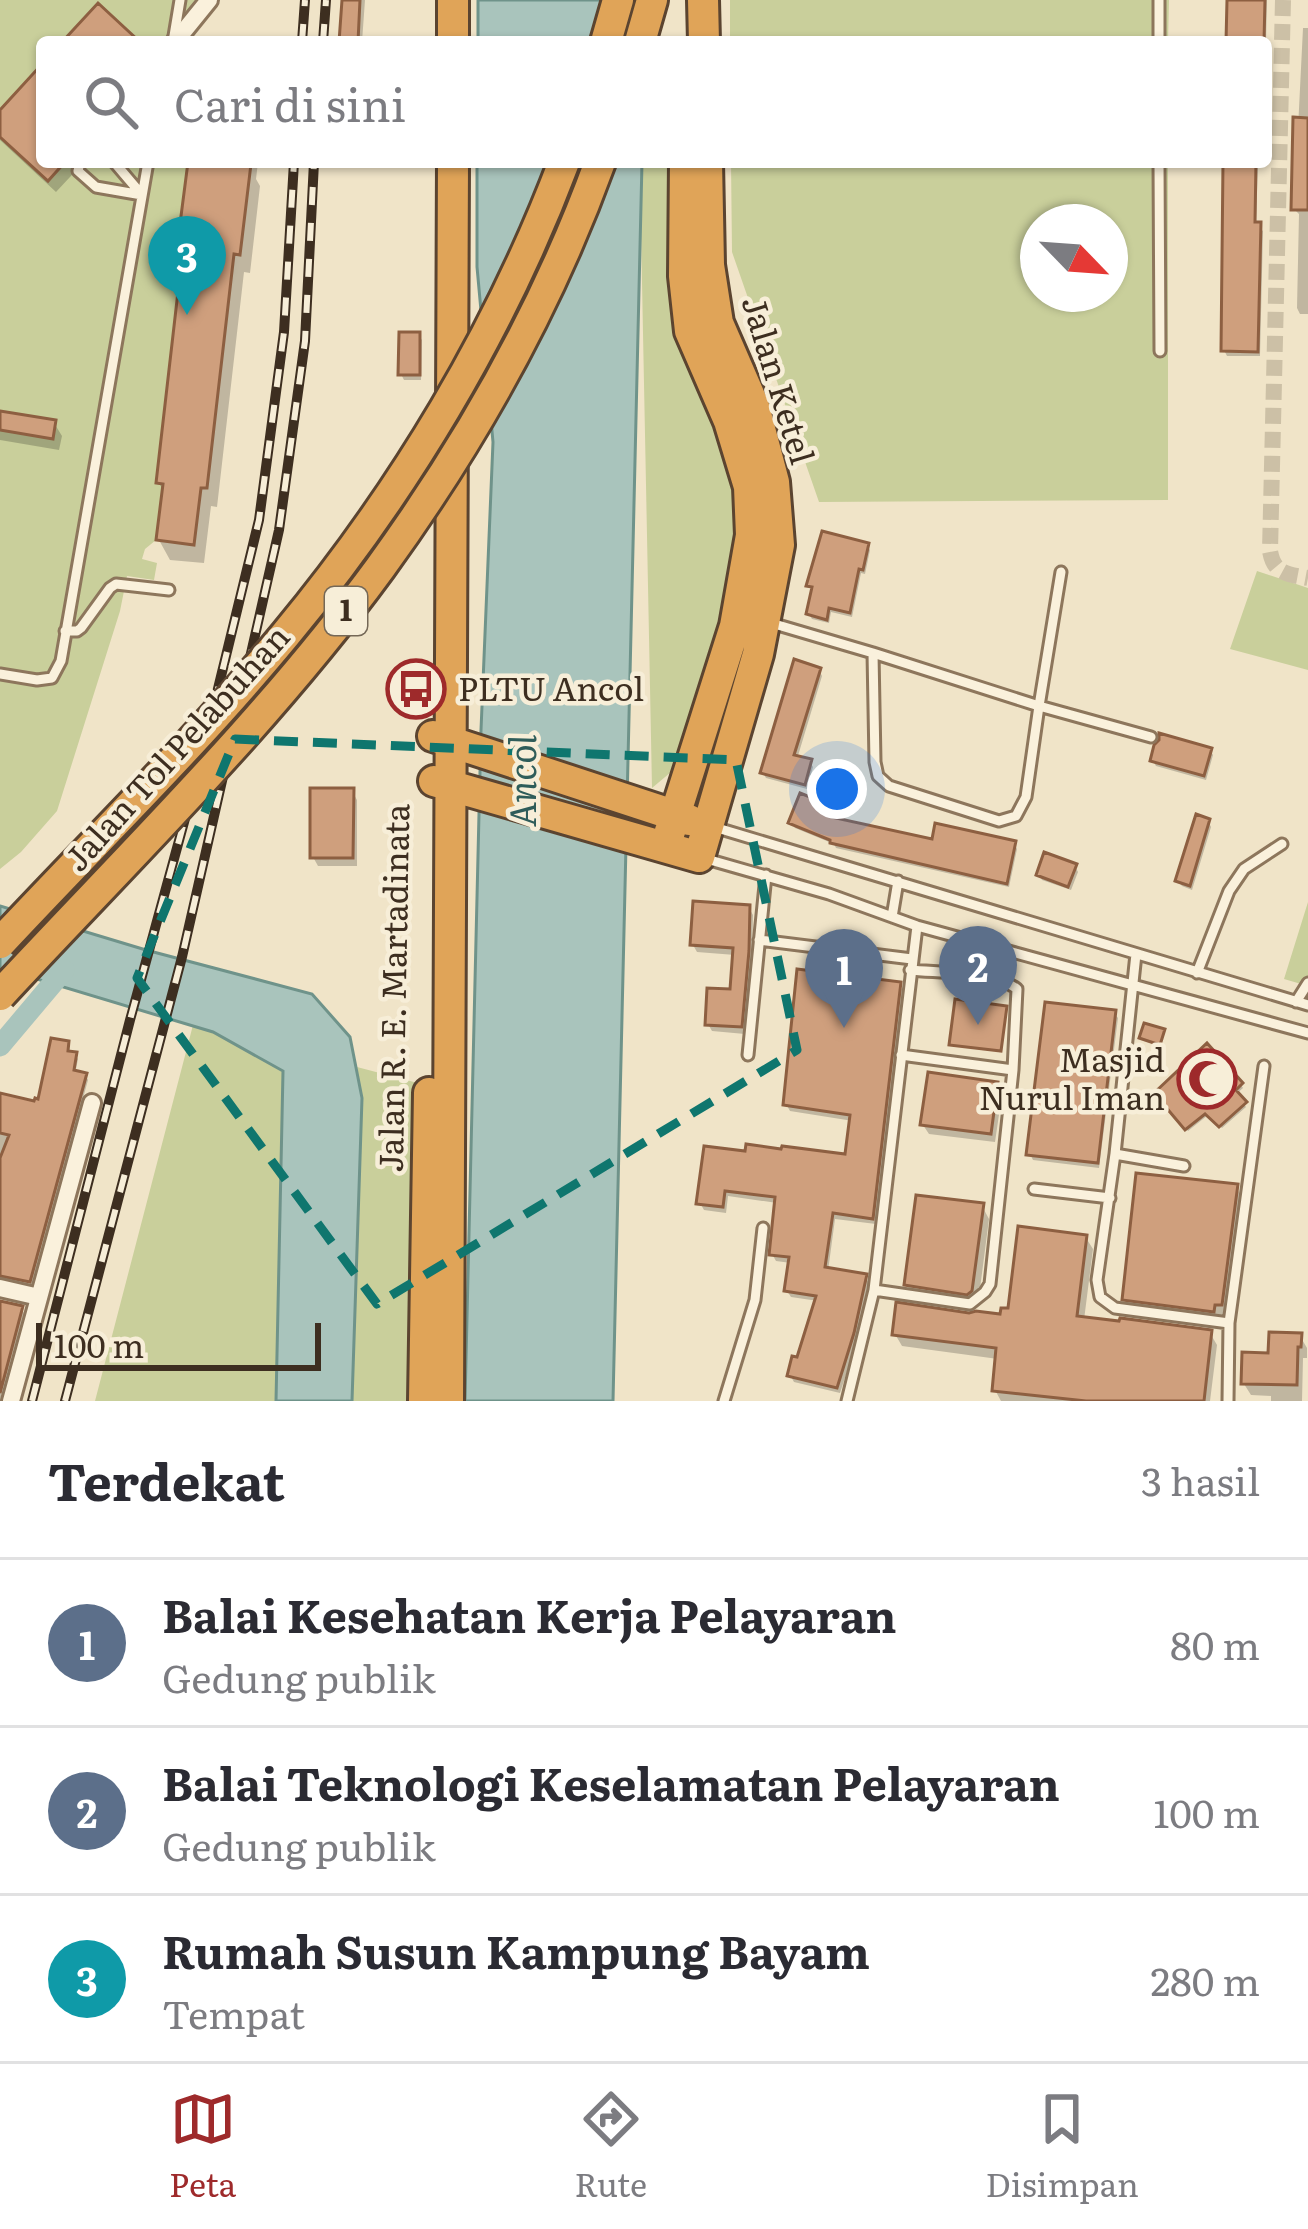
<!DOCTYPE html>
<html lang="id">
<head>
<meta charset="utf-8">
<style>
	body { margin:0; font-family:Literata,serif; background:#f2f2f3; color:#2b2b33 }
	.compass { position:absolute; left:1020px; top:204px; width:108px; height:108px; border-radius:50%; background:#fff; box-shadow:0 3px 9px #0004; rotate:115deg }
	.scale { position:absolute; left:36px; bottom:30px; width:285px; box-sizing:border-box; padding-left:12px; border:6px solid #3d2e20; border-top:0; font-size:33px; line-height:42px; white-space:nowrap; color:#3d2e20; -webkit-text-stroke:9px #f7eed8; paint-order:stroke }
	.you { position:absolute; left:837px; top:789px; width:42px; height:42px; margin:-30px; border:9px solid #fff; border-radius:50%; background:#1a73e8; box-shadow:0 0 0 18px #1a73e833 }
	.badge { display:grid; place-items:center; width:78px; height:78px; border-radius:50%; background:#9e2a2b; color:#fff; font-size:39px; font-weight:700 }
	.pin { position:absolute; translate:-50% -99px; filter:drop-shadow(0 3px 6px #0008) }
	.pin::after { content:''; position:absolute; top:63px; width:42px; height:36px; background:inherit; clip-path:polygon(0 0,100% 0,50% 100%) }
	.list { margin:0; padding:0; list-style:none }
	h2 { display:flex; justify-content:space-between; align-items:center; height:156px; margin:0; padding:0 48px; font-size:51px }
	h2 small { font-size:39px; font-weight:400; color:#7c7c81 }
	.list li { display:grid; grid-template-columns:78px 1fr auto; gap:36px; align-items:center; box-sizing:border-box; height:168px; padding:0 48px; border-top:3px solid #e1e1e2 }
	.list b { display:block; font-size:45px; white-space:nowrap }
	.list p { margin:0; font-size:39px; white-space:nowrap; color:#7c7c81 }
	.list em { font-size:39px; font-style:normal; color:#7c7c81 }
	.icon { flex:none; width:66px; height:66px; fill:none; stroke:currentColor; stroke-width:2; stroke-linecap:round; stroke-linejoin:round }
	.map { position:relative; flex:none; width:1308px; height:1401px; overflow:hidden }
	.search { position:absolute; background:#fff; box-shadow:0 3px 9px #0004; left:36px; right:36px; top:36px; height:132px; display:flex; align-items:center; gap:30px; box-sizing:border-box; padding:0 42px; border-radius:12px; color:#7c7c81; font-size:45px }
	.sheet { height:660px; background:#fff }
	nav { display:flex; justify-content:space-around; align-items:center; box-sizing:border-box; height:168px; border-top:3px solid #e1e1e2; background:#fff; font-size:33px; color:#7c7c81 }
	nav a { display:grid; justify-items:center; gap:6px }
	nav .on { color:#9e2a2b }
	.map>svg:first-child { display:block }
	.green { fill:#c9cf9b; fill-rule:evenodd }
	.water { fill:#a9c4bc; stroke:#6f938a; stroke-width:3 }
	.shadow { fill:#0003 }
	.lines { fill:none; stroke-linecap:round; stroke-linejoin:round }
	.canal { stroke:#a9c4bc; stroke-width:21 }
	.building { fill:#cf9f7d; stroke:#8d5f41; stroke-width:3 }
	.street-tunnel { stroke:#ccc0a6; stroke-width:16; stroke-dasharray:16 8; stroke-linecap:butt }
	.lane-casing { stroke:#8d765c; stroke-width:15 }
	.street-casing { stroke:#8d765c; stroke-width:22 }
	.highway-casing { stroke:#5b4430; stroke-width:36 }
	.lane { stroke:#faf1dc; stroke-width:9 }
	.street { stroke:#faf1dc; stroke-width:16 }
	.highway { stroke:#e0a458; stroke-width:30 }
	.rail-casing { stroke:#3d2e20; stroke-width:10 }
	.rail { stroke:#f7eed8; stroke-width:6; stroke-dasharray:18; stroke-linecap:butt }
	.highway-bridge-casing { stroke:#5b4430; stroke-width:36; stroke-linecap:butt }
	.highway-bridge { stroke:#e0a458; stroke-width:30 }
	.marked { fill:none; stroke:#0f766e; stroke-width:9; stroke-dasharray:24 15; stroke-linejoin:round }
	.labels { text-anchor:middle; stroke-width:9; stroke-linejoin:round; paint-order:stroke }
	.shield { fill:#f7eed8; stroke:#756857; stroke-width:3 }
	.shield-label { font-size:30px; font-weight:bold; fill:#3d2e20 }
	.street-label { font-size:33px; fill:#3d2e20; stroke:#f7eed8 }
	.poi-label { font-size:33px; fill:#3d2e20; stroke:#f7eed8; text-anchor:start }
	.water-label { font-size:36px; font-style:italic; fill:#2f5d5a; stroke:#f7eed8 }
</style>
</head>
<body>
<div class="map">
<svg width="1308" height="1401" viewBox="0 0 1308 1401">
	<rect width="100%" height="100%" fill="#f0e4c8"/>
	<!-- green -->
	<path class="green" d="M0,0h202l-13,42h-147v120h146l-3,20 20,3 -28,62 25,3 -20,6 -26,226 7,2 -7,56 -11,9 -3,10 15,4 -3,17 -27,-4 -7,35 -63,200 -36,41 -21,17z
		M730,0h439l-1,42h-438z
		M643,162h27l-2,70 2,73 48,119 20,72 -12,108 -49,163 -25,21 -11,-556z
		M731,162h437v338l-349,2 -87,-250zM1038,222h72v72h-72z
		M1257,571l51,17v82l-78,-21z
		M1308,902v84l-24,-7z
		M193,1025l20,7 70,39 -7,330h-181z
		M357,1067l72,19 -5,315h-72l10,-303z"/>
	<!-- water -->
	<path class="water" d="M478,0h146l5,42h-151z
		M477,162h165l-29,1239h-148l16,-671 12,-288 -16,-175z
		M0,906l146,44 166,44 38,43 12,61 -10,303h-76l7,-330 -70,-39 -213,-64z"/>
	<!-- shadow -->
	<path class="shadow" d="M345,0h20l-3,42h-20z
		M1230,0h37l-1,42h-37z
		M1303,28h5v286h-8l-3,-6 2,-94 -5,-5z
		M42,69v93h42l-28,30 -56,-52v-25z
		M191,162h67l-2,17 4,7 -10,87 -6,-1 -27,235 -6,-1 -7,57 -34,-3 -11,-20 6,-47 -6,-10 26,-227 -5,-9z
		M1227,162h31l-2,63 7,6 -3,125h-33l-3,-6z
		M418,335l4,5 -1,40h-17l-3,-6z
		M0,414l54,9 8,13 -3,14 -59,-10z
		M867,545l3,5 -5,24 -4,-1 -9,44 -21,-5 -2,11 -17,-4 -3,-5 4,-23 -3,-6z
		M819,670l3,6 -25,83 13,3 3,5 -6,22 -41,-11 -3,-5z
		M1210,750l3,5 -7,25 -50,-14 -3,-5z
		M352,791l5,9v66h-39l-5,-9z
		M833,809l3,6 -3,6 101,21 80,1 3,6 -8,38 -173,-39 -2,-4 -39,-16 -3,-5z
		M1208,821l3,6 -19,63 -10,-4 -4,-5z
		M1075,866l3,6 -7,18 -29,-10 -3,-6z
		M749,908l4,7 -1,46 -7,73 -33,-3 -4,-7 25,-32 2,-37 -38,-3 -4,-7z
		M899,985l4,6 -27,233 -41,-5 -7,52 37,6 4,6 -12,58 -17,52 -46,-11 -4,-7 9,-15 19,-59 -27,-4 -4,-6 4,-28 -15,-2 -4,-7 5,-51 -49,-7 -2,17 -22,-3 -4,-7 7,-54 141,9 5,-37 -63,-10 -4,-7z
		M1114,1013l4,5 -19,150 -66,-8 -3,-6z
		M68,1044l1,10 6,1 3,4 -3,15 11,2 2,4 -56,204 -32,-6v-182l37,9z
		M996,1084l6,10 -7,48 -66,-8 -6,-9z
		M1241,1085l2,3 -7,6 10,13 -24,21 -14,-13 -20,16 -30,-37z
		M1236,1187l7,12 -15,118 -7,-1 -1,8 -88,-12 -7,-13z
		M982,1206l7,13 -11,85 -3,2 -61,-8 -7,-13z
		M1086,1238l7,11 -9,71 126,13 7,12 -7,56h-209l-6,-11 3,-31 -96,-13 -7,-12 108,-16z
		M0,1303l21,6 3,4 -24,87z
		M1300,1336l7,12v10h-4l-1,43h-31v-5l-20,-1 -7,-11 27,-28z"/>
	<g class="lines">
		<!-- canal -->
		<path class="canal" d="M0,1046l64,-76"/>
	</g>
	<!-- building -->
	<path class="building" d="M342,0h18l-2,42h-19z
		M1227,0h38l-1,42h-38z
		M98,3l42,39h-78z
		M42,64v98h23l-17,19 -48,-44v-27z
		M1293,117l15,1v92h-17z
		M188,162l63,2 -11,91 -6,-1 -27,234h-6l-7,57 -38,-5 7,-56 -7,-1 27,-235 -6,-1z
		M1223,162h33l-1,60h6l-3,130 -37,-1z
		M399,332h21v43h-22z
		M0,411l56,9 -3,19 -53,-9z
		M822,531l47,12 -6,27 -4,-1 -9,44 -21,-5 -2,12 -21,-6 6,-27 -6,-1z
		M794,659l27,9 -27,87 18,4 -7,26 -45,-12z
		M1159,733l53,15 -8,28 -54,-15 4,-16 5,-5z
		M310,788h44l-1,70h-43z
		M800,793l35,14 -4,10 101,22 3,-16 81,18 -9,43 -177,-41v-3l-42,-17z
		M1196,814l14,5 -20,67 -15,-5z
		M1044,852l33,12 -9,23 -32,-12z
		M693,901l57,4 -1,46 -7,76 -37,-2 2,-37 23,1 3,-41 -43,-3z
		M797,969l104,13 -28,237 -40,-6 -8,54 42,7 -13,59 -17,55 -50,-12 5,-20 5,1 19,-61 -32,-5 5,-34 -20,-2 6,-58 -50,-6 -2,16 -27,-3 8,-58 41,5 1,-7 35,5 1,-3 63,8 5,-39 -67,-10z
		M955,999l52,7 -6,45 -52,-6z
		M1045,1002l71,8 -18,153 -72,-8z
		M1144,1023l21,6 -5,16 -21,-7z
		M51,1038l18,3 -1,10 9,1 -3,18 13,3 -57,209 -30,-6v-118l9,-23 -9,-2v-40l34,8 1,-3 3,1z
		M1207,1043l36,40 -7,7 11,12 -28,25 -14,-13 -20,16 -31,-37z
		M928,1072l70,10 -7,52 -71,-9z
		M1136,1173l102,11 -16,121h-7l-1,7 -92,-12z
		M916,1195l68,8 -12,88 -5,4 -63,-10z
		M1018,1226l69,9 -10,81 42,5 1,-3 92,12 -8,71h-118l-94,-10 4,-43 -104,-13 4,-33 73,11 7,-2 24,3 1,-6h7z
		M0,1301l23,5 -23,87z
		M1269,1332l33,1 -1,14h-3l-1,38 -56,-1 1,-32 26,1z"/>
	<g class="lines">
		<!-- street-tunnel -->
		<path class="street-tunnel" d="M1283,0l-13,551c4,23 17,23 38,27"/>
		<defs>
			<path id="lane" d="M1159,0v42
				M174,36l6,-36
				M80,162l-2,9 18,16 46,8
				M114,162l28,33
				M1159,162l1,189
				M771,623l102,30 2,109 3,14 11,10 110,35 17,-5 10,-19 13,-91 112,31
				M65,631h12l4,-3 29,-40 6,-4 53,6
				M873,653l166,53 22,-134
				M0,674l37,6 15,-2 9,-17 87,-499
				M714,827l594,178
				M703,858l126,36 88,32 391,107
				M892,917l6,-36
				M759,940l153,19
				M1136,954l-21,200 69,12
				M1197,973l32,-82 15,-22 38,-25
				M1296,1002l12,-19
				M748,1055l18,-180
				M901,1055l112,15
				M1115,1154l-18,126 3,17 15,11 114,15 -1,78
				M1034,1189l76,9
				M874,1290l43,-364
				M1229,1323l35,-257
				M724,1401l31,-101 8,-72
				M847,1401l27,-111 96,14 15,-12 5,-8 23,-214 4,-81c-23,-18 -78,-16 -107,-19"/>
			<path id="street" d="M175,42l34,-42
				M0,1288l39,9
				M11,1401l81,-298"/>
			<path id="highway" d="M703,0l1,42
				M453,42v-42
				M606,42l12,-42
				M640,42l12,-42
				M433,736l256,84
				M434,781l265,76 59,-203 21,-109 -5,-63 -20,-76 -36,-83 -9,-58 -2,-103
				M665,847l70,-221 16,-91 -2,-48 -20,-66 -39,-90 -6,-55 1,-114
				M424,1401l5,-308
				M448,1401l5,-1239"/>
		</defs>
		<!-- lane casing -->
		<use href="#lane" class="lane-casing"/>
		<!-- street casing -->
		<use href="#street" class="street-casing"/>
		<!-- highway casing -->
		<use href="#highway" class="highway-casing"/>
		<!-- lane -->
		<use href="#lane" class="lane"/>
		<!-- street -->
		<use href="#street" class="street"/>
		<!-- highway -->
		<use href="#highway" class="highway"/>
		<defs>
			<path id="rail" d="M302,42l3,-42
				M323,42l3,-42
				M32,1401l98,-381 68,-249 61,-251 25,-188 10,-170
				M65,1401l117,-444 97,-427 26,-189 9,-179"/>
		</defs>
		<!-- rail casing -->
		<use href="#rail" class="rail-casing"/>
		<!-- rail -->
		<use href="#rail" class="rail"/>
		<defs>
			<path id="highway-bridge" d="M0,943c96,-103 197,-201 286,-309 117,-141 214,-302 278,-472
				M0,995c129,-139 268,-274 380,-427 90,-124 168,-262 220,-406"/>
		</defs>
		<!-- highway-bridge casing -->
		<use href="#highway-bridge" class="highway-bridge-casing"/>
		<!-- highway-bridge -->
		<use href="#highway-bridge" class="highway-bridge"/>
	</g>
	<!-- marked area -->
	<path class="marked" d="M235,739l501,21 61,290 -420,254 -240,-326z"/>
	<!-- icons -->
	<defs>
		<symbol id="bus-ring" viewBox="-11 -11 22 22"><circle r="9.5" fill="#f7eed8" stroke="#9e2a2b" stroke-width="1.5"/><path d="M-5-6H5V4H4V6H2V4H-2V6H-4V4H-5ZM-3.5-4V0h7V-4ZM-3.5 1.2v1.5H-2V1.2ZM2 1.2v1.5H3.5V1.2Z" fill="#9e2a2b"/></symbol>
		<symbol id="mosque-ring" viewBox="-11 -11 22 22"><circle r="9.5" fill="#f7eed8" stroke="#9e2a2b" stroke-width="1.5"/><path d="M3.5-4.9A6 6 0 1 0 3.5 4.9A5 5 0 1 1 3.5-4.9Z" fill="#9e2a2b"/></symbol>
	</defs>
	<g fill-rule="evenodd">
		<use href="#bus-ring" x="383" y="656" width="66" height="66"/>
		<use href="#mosque-ring" x="1174" y="1046" width="66" height="66"/>
	</g>
	<g class="labels">
		<!-- shield labels -->
		<rect class="shield" x="325" y="587" width="42" height="48" rx="9"/>
		<g class="shield-label">
			<text x="346" y="621">1</text>
		</g>
		<!-- street labels -->
		<g class="street-label">
			<text transform="translate(778 380) rotate(73)" y="12">Jalan Ketel</text>
			<text transform="translate(177 748) rotate(-48)" y="12">Jalan Tol Pelabuhan</text>
			<text transform="translate(394 988) rotate(-89)" y="12">Jalan R. E. Martadinata</text>
		</g>
		<!-- poi labels -->
		<g class="poi-label">
			<text x="458" y="701">PLTU Ancol</text>
			<text x="1165" y="1072" text-anchor="end">Masjid<tspan x="1165" dy="38">Nurul Iman</tspan></text>
		</g>
		<!-- water labels -->
		<g class="water-label">
			<text transform="translate(523 781) rotate(-90)" y="13">Ancol</text>
		</g>
	</g>
</svg>
<svg class="compass" viewBox="-18 -18 36 36"><path d="M0-13l5 13h-10z" fill="#e53935"/><path d="M0 13l5-13h-10z" fill="#7c7c81"/></svg>
<div class="scale">100 m</div>
<div class="you"></div>
<div class="pin badge" style="left:844px;top:1028px;background:#5c6f8a">1</div>
<div class="pin badge" style="left:978px;top:1025px;background:#5c6f8a">2</div>
<div class="pin badge" style="left:187px;top:315px;background:#0f9aa8">3</div>
<div class="search"><svg class="icon" aria-label="search" viewBox="0 0 24 24"><circle cx="10" cy="10" r="6"/><path d="M15 15l6 6"/></svg>Cari di sini</div>
</div>
<section class="sheet">
<h2>Terdekat<small>3 hasil</small></h2>
<ul class="list">
<li><span class="badge" style="background:#5c6f8a">1</span><div><b>Balai Kesehatan Kerja Pelayaran</b><p>Gedung publik</p></div><em>80 m</em></li>
<li><span class="badge" style="background:#5c6f8a">2</span><div><b>Balai Teknologi Keselamatan Pelayaran</b><p>Gedung publik</p></div><em>100 m</em></li>
<li><span class="badge" style="background:#0f9aa8">3</span><div><b>Rumah Susun Kampung Bayam</b><p>Tempat</p></div><em>280 m</em></li>
</ul>
</section>
<nav>
<a class="on"><svg class="icon" aria-label="map" viewBox="0 0 24 24"><path d="M3 6l6-2 6 2 6-2v14l-6 2-6-2-6 2zM9 4v14M15 6v14"/></svg>Peta</a>
<a><svg class="icon" aria-label="directions" viewBox="0 0 24 24"><path d="M12 3l9 9-9 9-9-9zM9 14v-3h6M13 9l2 2-2 2"/></svg>Rute</a>
<a><svg class="icon" aria-label="saved" viewBox="0 0 24 24"><path d="M7 4h10v16l-5-4-5 4z"/></svg>Disimpan</a>
</nav>
</body>
</html>
